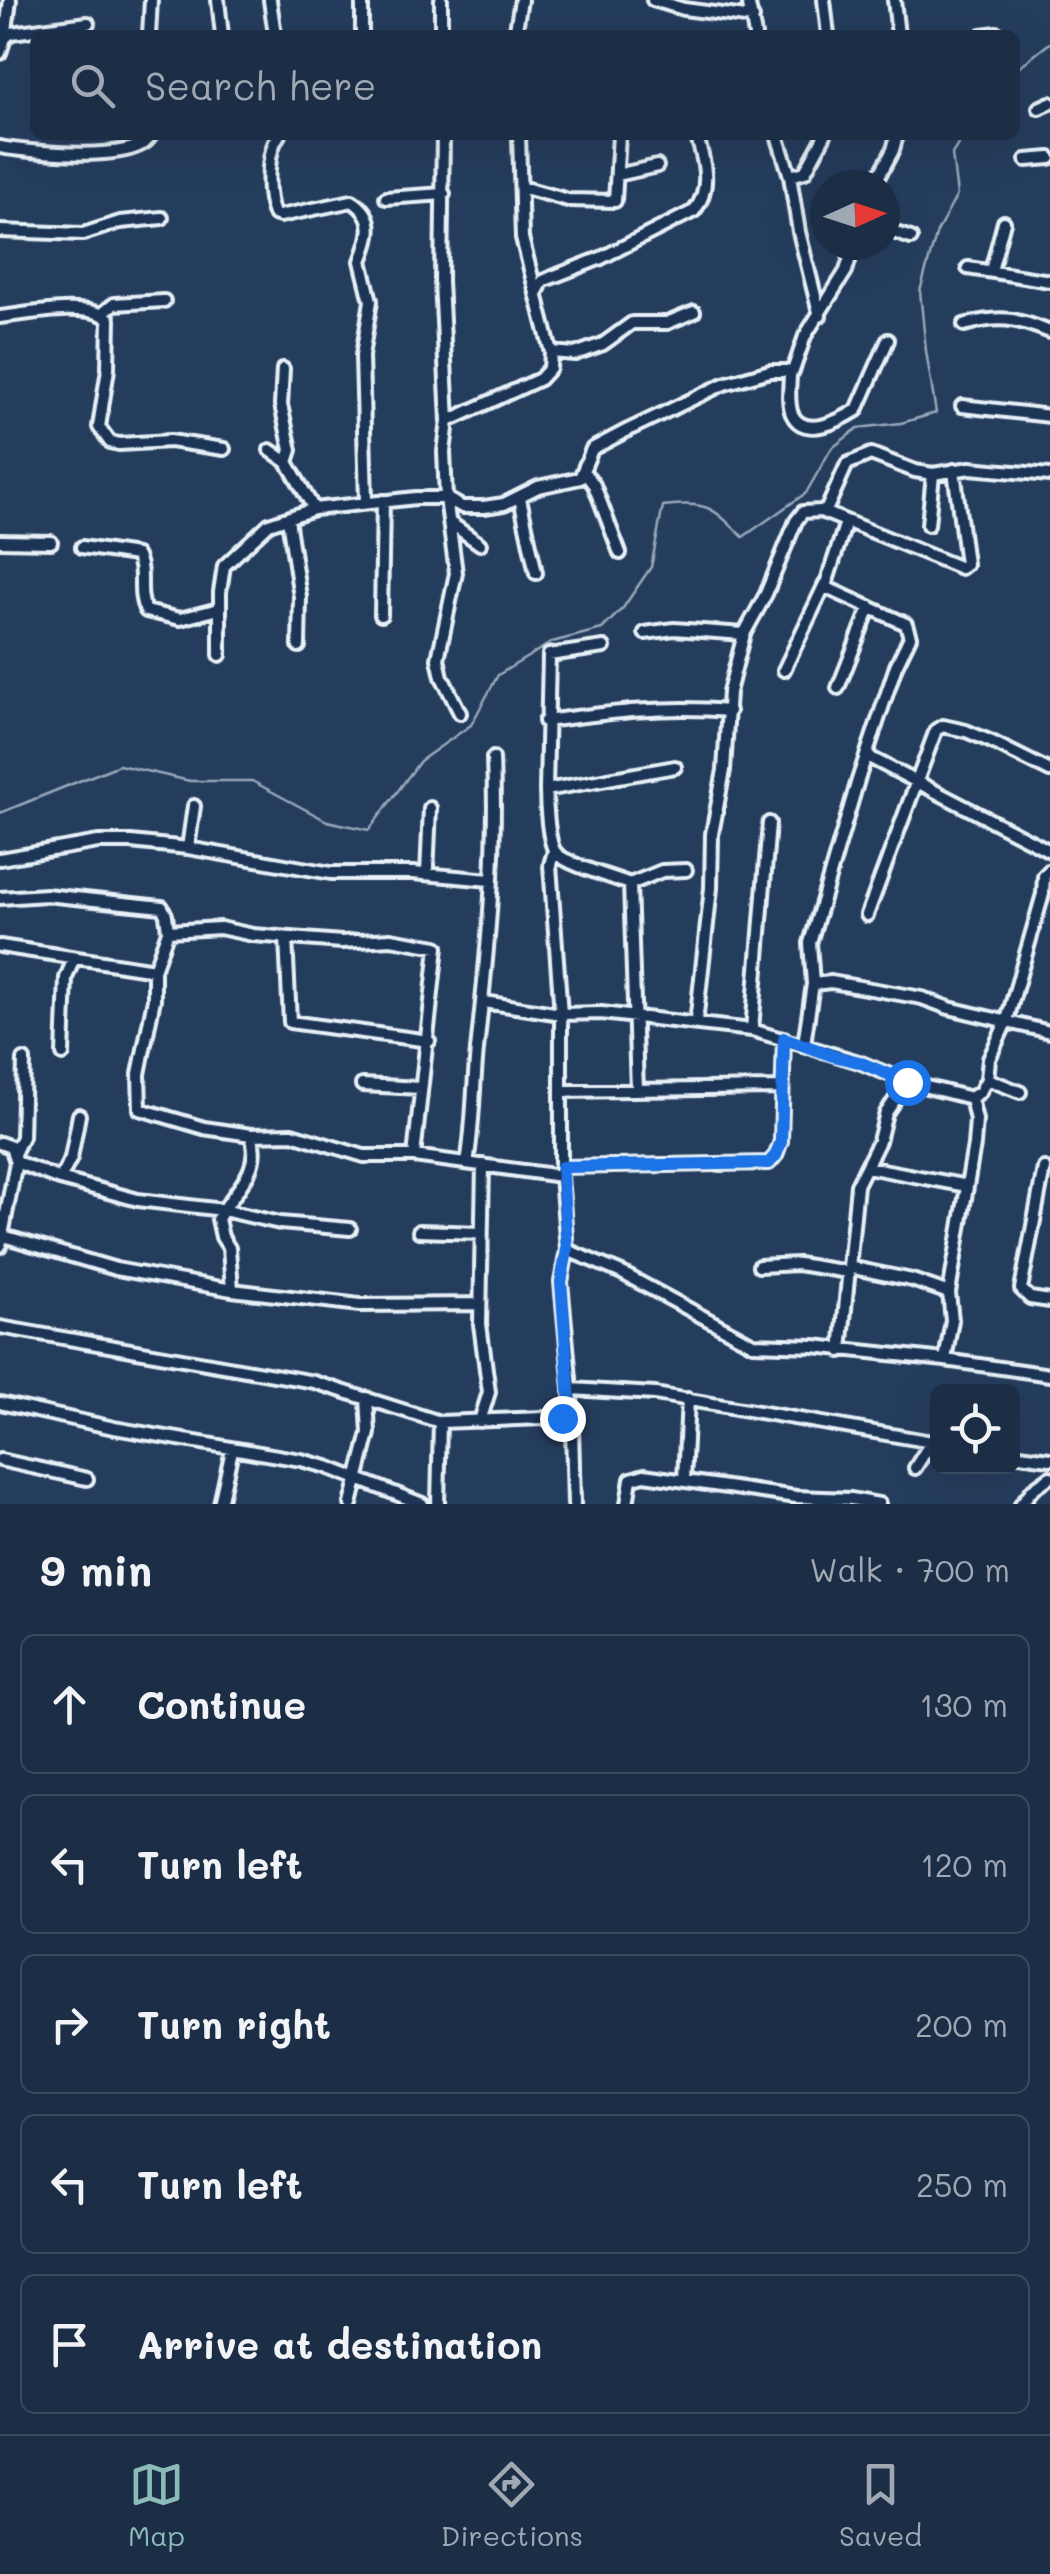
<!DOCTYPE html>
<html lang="en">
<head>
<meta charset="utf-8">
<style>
	body { margin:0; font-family:Mali,sans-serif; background:#293a51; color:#f1f3f6 }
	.controls { position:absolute; right:30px; bottom:30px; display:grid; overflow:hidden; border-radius:15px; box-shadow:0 10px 40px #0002 }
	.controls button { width:90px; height:90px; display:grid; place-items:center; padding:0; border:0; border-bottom:2px solid #3a4a5f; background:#1c2e46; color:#f1f3f6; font:50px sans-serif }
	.compass { position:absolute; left:810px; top:170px; width:90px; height:90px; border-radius:50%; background:#1c2e46; box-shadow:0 10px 40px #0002; rotate:87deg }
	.stop { position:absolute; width:30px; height:30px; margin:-22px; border:8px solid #1a73e8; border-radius:50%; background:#fff }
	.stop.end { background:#1a73e8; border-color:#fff; box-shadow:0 2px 10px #0008 }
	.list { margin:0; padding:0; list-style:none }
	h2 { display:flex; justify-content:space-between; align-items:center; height:130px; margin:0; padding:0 40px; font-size:42px }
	h2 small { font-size:32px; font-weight:400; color:#a0a8b3 }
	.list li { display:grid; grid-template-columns:65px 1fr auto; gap:30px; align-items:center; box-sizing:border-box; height:140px; margin:0 20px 20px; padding:0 20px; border:2px solid #3a4a5f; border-radius:15px }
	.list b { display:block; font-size:38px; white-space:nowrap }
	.list em { font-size:32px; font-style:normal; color:#a0a8b3 }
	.icon { flex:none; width:55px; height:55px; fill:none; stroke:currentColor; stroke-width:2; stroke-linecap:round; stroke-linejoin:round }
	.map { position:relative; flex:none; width:1050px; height:1504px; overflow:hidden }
	.search { position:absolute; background:#1c2e46; box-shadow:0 10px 40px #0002; left:30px; right:30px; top:30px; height:110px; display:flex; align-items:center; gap:25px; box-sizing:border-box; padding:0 35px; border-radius:15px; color:#a0a8b3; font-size:38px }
	.sheet { height:930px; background:#1c2e46 }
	nav { display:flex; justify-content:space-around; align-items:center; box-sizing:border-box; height:140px; border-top:2px solid #3a4a5f; background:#1c2e46; font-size:28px; color:#a0a8b3 }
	nav a { display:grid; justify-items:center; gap:5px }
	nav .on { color:#8bbbb9 }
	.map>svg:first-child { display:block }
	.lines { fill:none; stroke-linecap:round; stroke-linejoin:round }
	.stream { stroke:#99a8ba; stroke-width:2.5 }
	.minor-casing { stroke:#e8f1f8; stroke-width:18 }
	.minor { stroke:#1d3557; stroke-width:10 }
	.route { stroke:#1a73e8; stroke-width:12 }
</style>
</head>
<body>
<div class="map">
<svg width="1050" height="1504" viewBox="0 0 1050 1504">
	<rect width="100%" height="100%" fill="#253d5d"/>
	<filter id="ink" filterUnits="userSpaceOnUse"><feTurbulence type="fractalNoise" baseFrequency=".01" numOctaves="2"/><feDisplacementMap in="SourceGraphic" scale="20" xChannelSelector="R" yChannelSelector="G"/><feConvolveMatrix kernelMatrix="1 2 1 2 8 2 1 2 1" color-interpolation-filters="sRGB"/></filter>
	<g filter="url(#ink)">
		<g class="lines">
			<!-- stream -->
			<path class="stream" d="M1015,70l35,-27
				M0,813l119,-48 71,16h62l75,40 42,9 51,-69 51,-36 27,-50 54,-33 50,-13 21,-21 28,-41 12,-61c45,-4 47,-1 80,31l63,-44 25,-44 27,-21 43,-5 35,-10 -10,-62 -6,-60 17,-59 20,-37 -5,-41 12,-19"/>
			<defs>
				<path id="minor" d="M218,0l4,35
					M270,0l5,35
					M362,0v35
					M441,0v35
					M653,0l31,9 69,9
					M748,0l7,35
					M824,0l4,35
					M894,0l4,35
					M149,35l2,-35
					M515,35l6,-35
					M982,35l15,-2
					M5,38l5,-38
					M0,53l5,-15 6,-5 77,-10
					M1039,108l11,-5
					M279,135c-13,18 -13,59 -5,79l6,2 72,-15c26,16 18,37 9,60l10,40 -9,55 4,146
					M443,135l-2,146 7,140 -4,31 2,46 10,75 -18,86 4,18 18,36
					M777,135l13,41 15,-4 20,-37
					M0,147c28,5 139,17 151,-12
					M1026,160l24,-2
					M617,175l40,-9
					M790,176l9,56 21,84
					M874,185l19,-35 4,-15
					M521,187l47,13 47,1 4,-66
					M386,198l58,-4
					M885,229l26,9
					M0,231l83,3 37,-12 42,-4
					M968,268l82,13
					M991,271l13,-49
					M536,294l7,-13 7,-3 51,-20 93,-47c18,-22 11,-50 2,-76
					M103,313l11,-9 50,-3
					M0,317c27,-3 89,-16 109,2l-1,50 -9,58 11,15 9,2 51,-3 54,8
					M964,325c35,-10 52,-7 86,7
					M551,352l24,2 28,-10 29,-21h35l27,-11
					M283,369l-2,36 10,45 -4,12
					M790,373c0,12 -3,29 2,41 12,26 49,6 65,-4l31,-70
					M962,406l88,10
					M448,421l92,-42 10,-11 1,-16 -29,-114 -3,-103
					M270,450l17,12 27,47
					M584,472l10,13 26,68
					M520,498l16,75
					M825,513l22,-49 24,-10 44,17 18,3 37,-6 80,7
					M288,519l12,78 -1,49
					M452,524l28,20
					M928,525l5,-51
					M0,541l51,1
					M82,547l54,8c10,17 0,38 10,56l34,8 39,-10
					M381,615l2,-114
					M645,633l29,-4 70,5
					M220,655v-63l4,-26 45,-42 45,-15 102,-11h30l16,9h22l20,-3 34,-17 42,-9 12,-29 36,-19 96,-46 46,-13h23l12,-35 41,-65 8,-26
					M784,670l41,-86
					M838,688l32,-81
					M545,721c62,-8 121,-16 184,-10
					M867,756l183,95
					M675,767l-129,23c0,13 2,54 10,63 11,12 57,24 74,31l32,-13 24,-1
					M546,790l3,-135 55,-8
					M188,848l6,-42
					M554,851l-4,14 11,149v162l6,74 -6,32 10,107 3,115
					M0,859l98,-17h33l57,6 143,25h82l77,7
					M427,874l3,-66
					M630,884l7,206
					M0,898l46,-3 116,12 4,8 2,16
					M867,915l69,-185 7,-4 23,5 26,11 58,29
					M286,938l4,84 139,19
					M0,946l154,24
					M813,984l18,-2 91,16 27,10 101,24
					M484,1002l77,12 40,-1 151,17 107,32 48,20 64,16 9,-6 7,-13 2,-20 18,-39 36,-126 1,-18 6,-6
					M696,1023l15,-135 1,-54 12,-64 5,-78 15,-58 22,-40 30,-73 7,-9 18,-1 140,57 5,-4 -12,-94
					M752,1030l17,-207
					M804,1044l9,-60 -3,-41 48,-163 38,-114 14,-29 -4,-13 -81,-37 21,-65
					M63,1054l3,-76 8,-20
					M987,1079l33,13
					M362,1085l59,3
					M561,1091l221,-3
					M251,1135c12,36 -18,56 -33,84l4,18 7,11 3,42 128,15 120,-1
					M0,1143l11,4 5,15 44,17 78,21 85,10 57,13 70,6
					M15,1152l7,-15 2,-77
					M414,1156l23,-209 -46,-8 -49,3 -89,-7 -33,-7 -52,3 -14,39v29l-15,75 1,35 64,19 47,7 41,-1 72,22h50l147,20
					M467,1163c7,-40 6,-81 11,-122 10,-95 19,-187 15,-283
					M562,1167l207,-4 7,-8 5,-14 3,-103
					M867,1167l100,19
					M1044,1168l-23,121 9,9 20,3
					M60,1179l11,-21 8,-43
					M419,1231l62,2
					M3,1236l113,33 116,21
					M0,1246l16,-84
					M567,1250l55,23 131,71 61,2 131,14 105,15
					M759,1266l39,-2 50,8
					M849,1267l63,13 37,13
					M0,1327l314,55 126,40 131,-5
					M841,1351l16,-166 22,-44 7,-28 21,-31
					M945,1360l7,-40 -3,-27 25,-148 2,-25 -5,-22
					M571,1389l84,5 283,49
					M0,1403l114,25 187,32 26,7 95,37
					M480,1421l9,-29 -9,-68 3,-159
					M1012,1454l38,5
					M0,1460l87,19
					M915,1468l17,-27
					M684,1480l4,-81
					M220,1504l12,-54
					M351,1504l18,-71 -2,-35
					M438,1504l2,-82
					M627,1504l4,-25 13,-4 152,22 55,2 28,5
					M1021,1504l12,-15 17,-12"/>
			</defs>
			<!-- minor casing -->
			<use href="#minor" class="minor-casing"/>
			<!-- minor -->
			<use href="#minor" class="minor"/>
		</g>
	</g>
	<g class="lines" filter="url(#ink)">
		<!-- route -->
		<path class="route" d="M562,1418l9,-2 -10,-134 6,-32 -5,-83 207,-4 7,-8 5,-13 3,-104 49,18 26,6 48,20"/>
	</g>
</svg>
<div class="controls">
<button><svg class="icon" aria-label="locate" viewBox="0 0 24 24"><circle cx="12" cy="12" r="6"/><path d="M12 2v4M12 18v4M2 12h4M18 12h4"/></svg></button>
</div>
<svg class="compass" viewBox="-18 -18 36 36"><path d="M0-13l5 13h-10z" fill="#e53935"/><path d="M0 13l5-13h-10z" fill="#a0a8b3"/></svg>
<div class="stop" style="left:907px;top:1082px"></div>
<div class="stop end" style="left:562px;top:1418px"></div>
<div class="search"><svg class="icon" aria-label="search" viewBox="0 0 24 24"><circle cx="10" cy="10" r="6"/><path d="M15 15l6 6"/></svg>Search here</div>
</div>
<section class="sheet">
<h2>9 min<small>Walk · 700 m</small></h2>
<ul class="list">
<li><svg class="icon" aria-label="ahead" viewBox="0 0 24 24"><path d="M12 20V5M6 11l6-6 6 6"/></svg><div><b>Continue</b></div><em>130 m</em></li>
<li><svg class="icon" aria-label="left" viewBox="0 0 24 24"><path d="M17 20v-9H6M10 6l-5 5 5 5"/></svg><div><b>Turn left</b></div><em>120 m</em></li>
<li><svg class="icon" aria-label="right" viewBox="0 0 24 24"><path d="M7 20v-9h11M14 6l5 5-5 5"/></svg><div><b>Turn right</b></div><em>200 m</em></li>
<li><svg class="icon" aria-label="left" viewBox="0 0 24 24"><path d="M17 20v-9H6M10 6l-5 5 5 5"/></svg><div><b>Turn left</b></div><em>250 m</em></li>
<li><svg class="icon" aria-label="arrive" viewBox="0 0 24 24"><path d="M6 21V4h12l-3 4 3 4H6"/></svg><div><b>Arrive at destination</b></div></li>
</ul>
</section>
<nav>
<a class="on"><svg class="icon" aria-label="map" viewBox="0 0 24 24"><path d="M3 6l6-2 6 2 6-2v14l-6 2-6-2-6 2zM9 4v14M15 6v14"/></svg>Map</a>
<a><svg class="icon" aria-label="directions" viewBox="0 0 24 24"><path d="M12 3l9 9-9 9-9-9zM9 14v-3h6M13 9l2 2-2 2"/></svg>Directions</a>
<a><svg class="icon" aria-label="saved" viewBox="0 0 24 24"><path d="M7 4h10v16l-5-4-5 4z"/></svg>Saved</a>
</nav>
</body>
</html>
